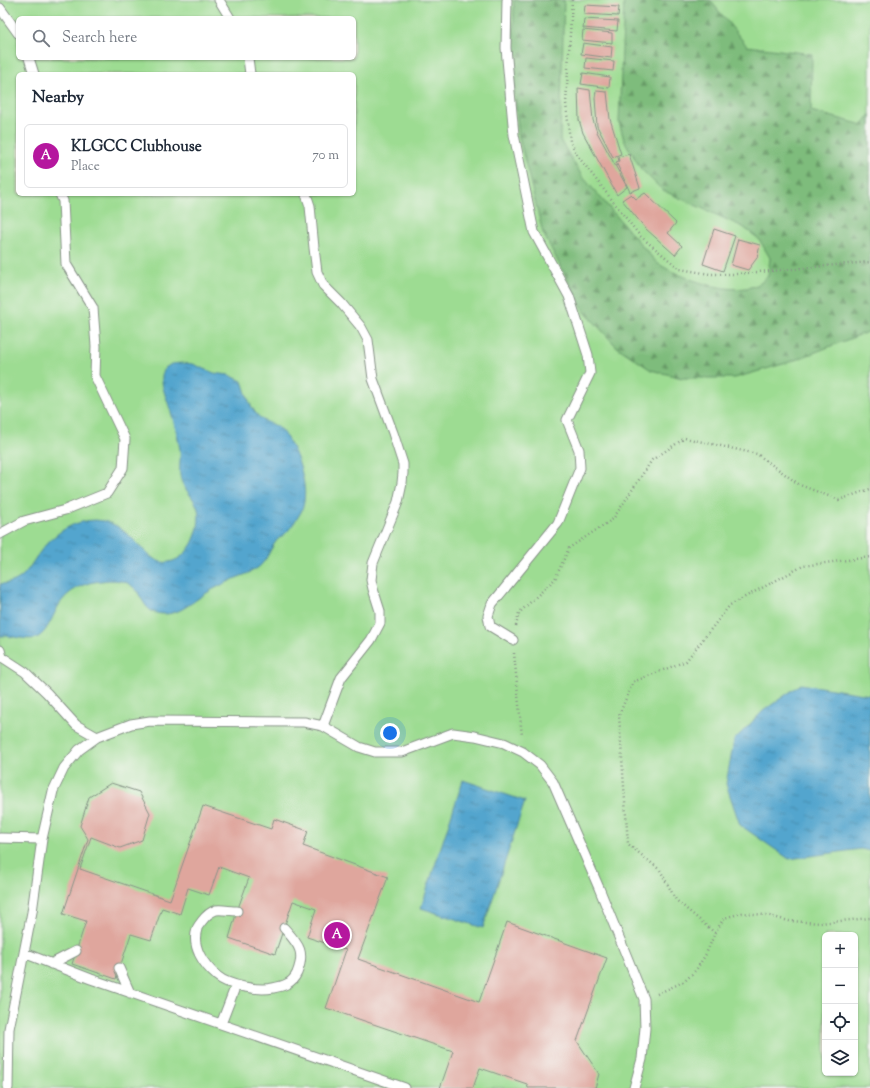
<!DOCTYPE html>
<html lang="en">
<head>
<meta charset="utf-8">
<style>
	body { margin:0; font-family:"Sorts Mill Goudy",serif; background:#f6f6f7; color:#1f2937 }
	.controls { position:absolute; right:12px; bottom:12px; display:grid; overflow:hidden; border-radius:6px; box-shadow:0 1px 3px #0004 }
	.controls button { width:36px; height:36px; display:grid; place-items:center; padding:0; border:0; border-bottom:1px solid #e0e1e3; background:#fff; color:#1f2937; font:20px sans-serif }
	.you { position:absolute; left:390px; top:733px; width:14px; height:14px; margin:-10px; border:3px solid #fff; border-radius:50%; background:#1a73e8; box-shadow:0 0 0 6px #1a73e833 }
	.badge { display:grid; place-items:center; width:26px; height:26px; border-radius:50%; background:#b5179e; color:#fff; font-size:13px; font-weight:700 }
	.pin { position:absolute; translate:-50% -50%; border:2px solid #fff; box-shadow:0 1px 4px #0006 }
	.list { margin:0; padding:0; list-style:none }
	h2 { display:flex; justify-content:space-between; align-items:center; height:52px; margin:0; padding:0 16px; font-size:17px }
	h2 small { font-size:13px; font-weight:400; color:#747a83 }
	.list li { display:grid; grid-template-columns:26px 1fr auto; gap:12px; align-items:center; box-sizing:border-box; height:64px; margin:0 8px 8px; padding:0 8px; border:1px solid #e0e1e3; border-radius:6px }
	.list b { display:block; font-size:15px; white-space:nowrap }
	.list p { margin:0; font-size:13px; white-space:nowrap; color:#747a83 }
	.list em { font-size:13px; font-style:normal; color:#747a83 }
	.icon { flex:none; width:22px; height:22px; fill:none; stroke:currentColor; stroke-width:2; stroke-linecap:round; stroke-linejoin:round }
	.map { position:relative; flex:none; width:870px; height:1088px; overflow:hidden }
	.search { position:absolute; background:#fff; box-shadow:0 1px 3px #0004; left:16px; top:16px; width:340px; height:44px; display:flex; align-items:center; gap:10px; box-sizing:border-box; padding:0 14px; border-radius:6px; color:#747a83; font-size:15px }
	.panel { position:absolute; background:#fff; box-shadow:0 1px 3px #0004; left:16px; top:72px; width:340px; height:124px; border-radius:6px }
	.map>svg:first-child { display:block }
	.green { fill:#9ddc92; stroke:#5e8c63; fill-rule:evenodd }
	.forest { fill:url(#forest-firs); stroke:#4e7c58 }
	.water { fill:url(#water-ripples); stroke:#397181 }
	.building { fill:#dfa69d }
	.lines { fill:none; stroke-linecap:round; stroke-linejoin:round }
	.lane-casing { stroke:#889488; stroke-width:11 }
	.path { stroke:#889488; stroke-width:2.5; stroke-dasharray:1 3; stroke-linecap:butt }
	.lane { stroke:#fff; stroke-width:9 }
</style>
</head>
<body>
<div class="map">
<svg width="870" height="1088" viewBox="0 0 870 1088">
	<defs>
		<pattern id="forest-firs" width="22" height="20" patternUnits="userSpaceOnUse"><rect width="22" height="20" fill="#7ebc7c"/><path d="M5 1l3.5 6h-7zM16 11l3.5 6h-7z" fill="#679a66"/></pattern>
		<pattern id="water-ripples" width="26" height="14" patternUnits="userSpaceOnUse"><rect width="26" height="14" fill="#53a5ce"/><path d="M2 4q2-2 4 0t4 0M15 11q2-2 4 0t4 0" fill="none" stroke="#4488a8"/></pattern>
	</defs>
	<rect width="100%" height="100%" fill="#f6f6f2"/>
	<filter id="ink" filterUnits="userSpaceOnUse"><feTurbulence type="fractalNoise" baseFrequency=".025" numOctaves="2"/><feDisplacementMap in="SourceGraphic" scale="8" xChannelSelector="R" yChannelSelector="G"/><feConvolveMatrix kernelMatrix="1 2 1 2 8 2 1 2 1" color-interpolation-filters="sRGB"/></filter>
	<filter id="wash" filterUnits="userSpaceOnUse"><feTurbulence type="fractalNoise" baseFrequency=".012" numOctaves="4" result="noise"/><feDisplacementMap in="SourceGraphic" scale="16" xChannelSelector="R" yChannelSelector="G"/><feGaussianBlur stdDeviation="0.9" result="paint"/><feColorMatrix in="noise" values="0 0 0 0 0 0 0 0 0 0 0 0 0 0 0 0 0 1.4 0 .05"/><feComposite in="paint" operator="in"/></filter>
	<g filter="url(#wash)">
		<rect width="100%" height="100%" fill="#f2ecdb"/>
		<!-- green -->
		<path class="green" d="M0,0h870v1088h-870zM18,18h336v40h-336zM18,74h336v120h-336zM825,935h30v138h-30z"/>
		<!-- forest -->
		<path class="forest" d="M514,0h50l-4,140 22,36 75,87c24,15 75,35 102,21 3,-2 6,-6 9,-8l2,-18 -11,-19 -16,-12 -81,-37 -21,-21 -17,-29 -5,-18 5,-122h86l37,46 65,8 -1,57 52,14 7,-11v217l-80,31 -55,16h-53l-31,-8 -34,-23 -33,-36 -41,-78 -24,-96 -6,-62z"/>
		<!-- water -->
		<path class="water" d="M182,363l11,1 21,9 15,2 13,6c5,14 8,30 21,39 5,3 12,4 16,8 17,18 33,61 22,84 -4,7 -9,14 -14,20 -3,3 -7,5 -10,8 -6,7 -9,18 -16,25 -7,7 -18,10 -27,14 -10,5 -20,9 -29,15 -13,8 -25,20 -40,20 -23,0 -20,-17 -33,-28 -9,-8 -26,-6 -38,-4 -12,2 -25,9 -33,20 -7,9 -13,32 -25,36 -9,3 -25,-3 -36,-2v-52c24,-1 27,-15 40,-32 8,-12 24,-25 38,-29 51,-17 63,45 91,39 22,-4 33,-34 29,-53 -3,-11 -14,-19 -17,-29 -3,-10 0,-20 -1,-30 -2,-14 -6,-28 -10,-41 -3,-10 -9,-22 -8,-33 0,-2 2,-6 3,-8l6,-4z
			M801,684l69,11v156l-9,-2 -72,10 -49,-34 -14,-41 8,-44 29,-29z
			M463,780l62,21 -42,127 -62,-20z"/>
		<g id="blocks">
			<!-- building -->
			<path class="building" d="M585,5l34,2 -1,9 -34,-2z
				M584,19l34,2 -1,10 -34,-3z
				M583,30l29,3v10l-30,-3z
				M583,43l29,4 -1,11 -30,-4z
				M586,58l28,3 -1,10 -28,-3z
				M583,73l27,4 -1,11 -28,-4z
				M578,88l12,2 3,30 4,12 30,55 -10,8 -34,-62 -4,-13z
				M596,91l11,1 3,27 11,35 -8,3 -16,-31 -2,-28z
				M629,154l11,34 -10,4 -14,-30 3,-1 -1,-4z
				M645,193l31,30 -8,10 14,13 -7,9 -29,-26 -24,-29 9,-6 5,5z
				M714,229l21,7 -12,35 -20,-7z
				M738,239l22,6 -3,13 -9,12 -17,-5z
				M111,783l28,9 11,21 -8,27 -22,8 -29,-11 -11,32 90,31 33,-94 68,23 3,-10 34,12 -5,15 85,31 -30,82 121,43 28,-80 100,36 -30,83 22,33 -4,14h-67l-1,-4 -47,-16 -7,20h-33l13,-37 -127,-43 20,-58 -39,-13 9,-28 -23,-8 -18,53 -46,-16 8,-27 12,-33 -30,-11 -10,28 -21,-7 -8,26 -18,-6 -11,32 -20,-6 -15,45 -44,-15 14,-43 -23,-7 25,-75 -8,-13 9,-29z"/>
		</g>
	</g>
	<g filter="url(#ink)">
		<use href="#blocks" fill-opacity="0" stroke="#889488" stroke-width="1"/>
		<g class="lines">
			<defs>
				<path id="lane" d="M219,0l11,18
					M507,0l-1,48 8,87 20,97 35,64 19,59 2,18 -23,47 12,30 1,18 -22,55 -66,81 -4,12 2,10 23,14
					M0,8l18,25
					M29,58l5,16
					M248,58l2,16
					M306,194l4,12 4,42 3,24 6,13 18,18 20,24 7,13 5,39 20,54 10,31v9l-1,10 -4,19 -25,61 -2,17 2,9 7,22v12l-9,17 -30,38 -18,48
					M0,534l24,-13 41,-11 42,-17 16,-25 2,-29 -30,-63 1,-30 -3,-38 -27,-44 -3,-63 -3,-7
					M0,650l2,7 23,15 22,21 29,32 21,12
					M0,838l42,1
					M237,911c-7,0 -15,-2 -21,-1 -6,2 -11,7 -14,11 -2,3 -5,6 -5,8 -6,18 7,36 20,47 12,10 41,15 56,12 10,-2 19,-4 24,-15 9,-22 1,-29 -13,-45
					M24,953l67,26 314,109
					M51,964l25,-13
					M119,968l11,25
					M221,1024l15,-39
					M8,1088l1,-59 23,-117 10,-73 11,-48 11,-23 15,-18 18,-13 34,-13 19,-3 154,1 19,4 36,21 16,5h27l51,-19 22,3 29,7 19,9 17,13 13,17 46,106 45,111 1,29 -3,31 -8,29"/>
			</defs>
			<!-- lane casing -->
			<use href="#lane" class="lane-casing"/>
			<!-- path -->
			<path class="path" d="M572,0l-6,103 4,38 7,14 63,81 40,33 30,5h26l134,-12
				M516,626l3,-13 36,-34 14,-31 44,-29 39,-59 33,-22 72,16 43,31 39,15 31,-11
				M514,653l8,83
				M715,933l-39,-33 -16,-30 -32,-26 -9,-129 14,-33 53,-21 44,-56 73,-39 67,-9
				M657,994l28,-13 11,-11 10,-16 9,-21 9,-15 18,-5 24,2 23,6 31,2 50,-5"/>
			<!-- lane -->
			<use href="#lane" class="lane"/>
		</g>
	</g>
</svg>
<div class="controls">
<button>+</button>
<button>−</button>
<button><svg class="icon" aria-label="locate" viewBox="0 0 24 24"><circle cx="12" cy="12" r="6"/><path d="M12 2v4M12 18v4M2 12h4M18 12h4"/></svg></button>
<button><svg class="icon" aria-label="layers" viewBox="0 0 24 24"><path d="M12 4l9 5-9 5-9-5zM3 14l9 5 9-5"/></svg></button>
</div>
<div class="you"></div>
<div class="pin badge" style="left:337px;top:935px">A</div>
<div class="search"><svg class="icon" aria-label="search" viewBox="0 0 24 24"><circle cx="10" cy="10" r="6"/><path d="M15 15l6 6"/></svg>Search here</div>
<section class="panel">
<h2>Nearby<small></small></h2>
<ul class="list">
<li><span class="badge">A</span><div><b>KLGCC Clubhouse</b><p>Place</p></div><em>70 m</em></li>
</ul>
</section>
</div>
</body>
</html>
